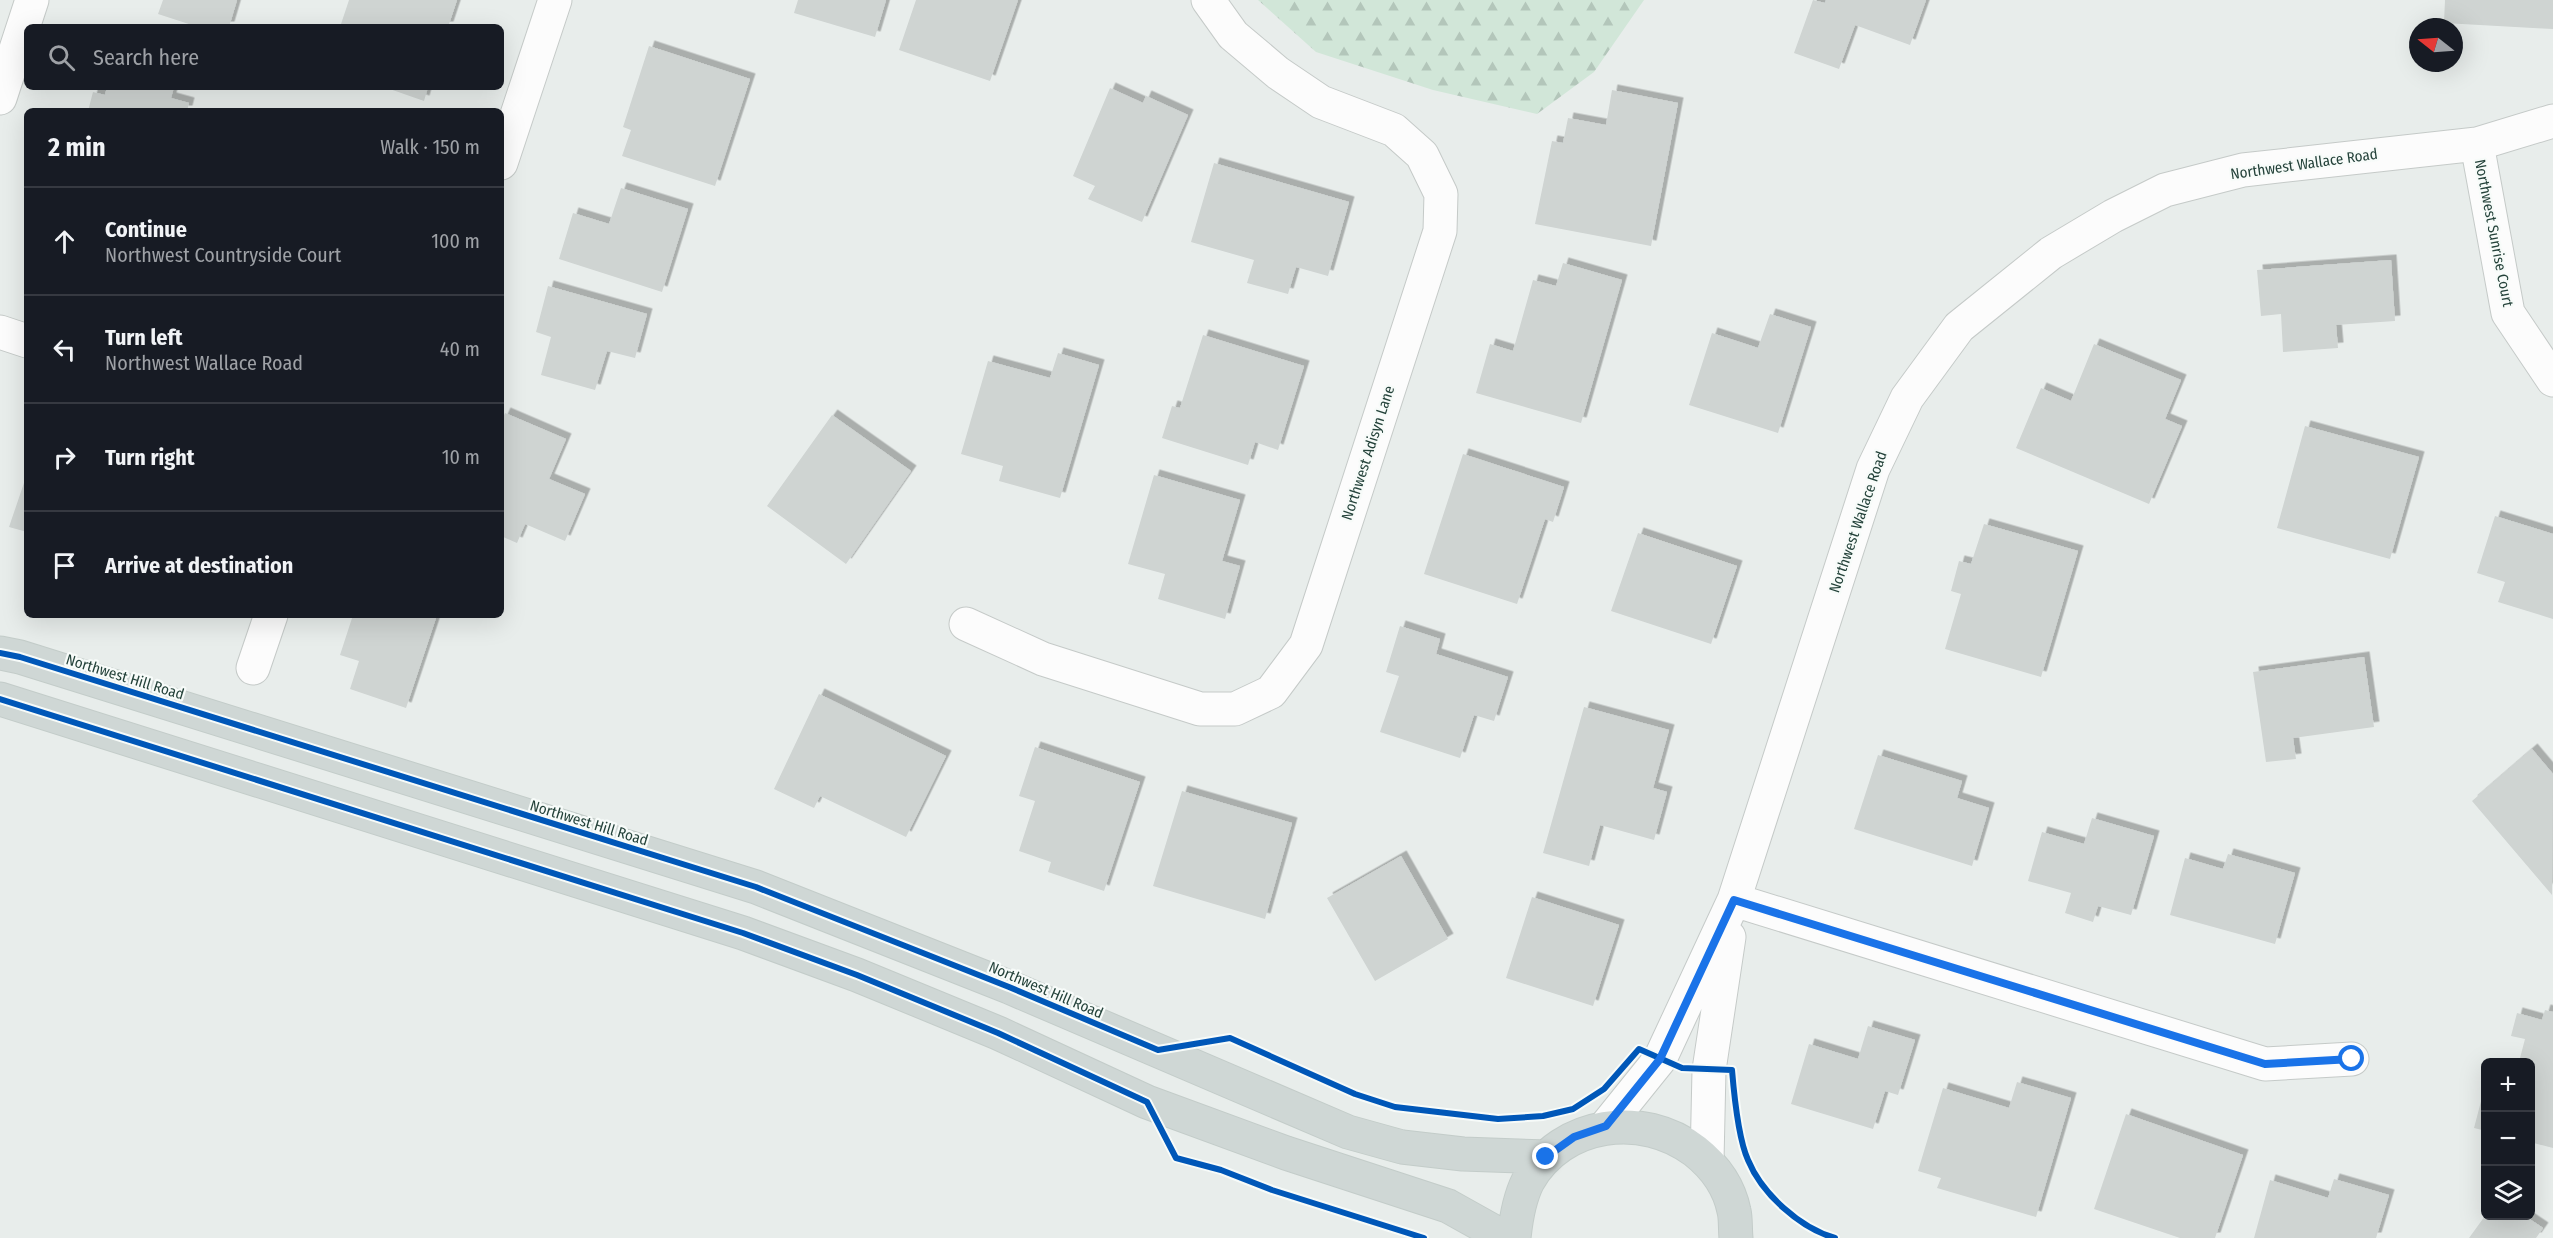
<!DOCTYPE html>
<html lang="en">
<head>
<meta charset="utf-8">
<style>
	body { margin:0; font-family:"Fira Sans Condensed",sans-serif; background:#242831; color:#f1f3f6 }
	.controls { position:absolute; right:18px; bottom:18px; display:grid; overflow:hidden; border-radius:9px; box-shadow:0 6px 24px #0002 }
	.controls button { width:54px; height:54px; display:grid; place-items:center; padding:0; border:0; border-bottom:2px solid #363941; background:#171b24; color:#f1f3f6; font:30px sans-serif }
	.compass { position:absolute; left:2409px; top:18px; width:54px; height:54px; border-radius:50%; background:#171b24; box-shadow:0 6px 24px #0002; rotate:287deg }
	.stop { position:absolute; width:18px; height:18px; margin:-14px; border:4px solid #1a73e8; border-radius:50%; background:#fff }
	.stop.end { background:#1a73e8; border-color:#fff; box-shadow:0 2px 6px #0008 }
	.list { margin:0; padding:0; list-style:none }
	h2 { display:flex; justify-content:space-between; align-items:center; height:78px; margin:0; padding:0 24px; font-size:26px }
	h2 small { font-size:20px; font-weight:400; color:#9ea1a6 }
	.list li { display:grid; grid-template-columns:39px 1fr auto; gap:18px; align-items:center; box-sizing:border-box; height:108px; padding:0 24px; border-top:2px solid #363941 }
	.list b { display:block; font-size:22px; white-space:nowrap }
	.list p { margin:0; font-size:20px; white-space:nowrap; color:#9ea1a6 }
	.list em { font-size:20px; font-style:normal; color:#9ea1a6 }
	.icon { flex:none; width:33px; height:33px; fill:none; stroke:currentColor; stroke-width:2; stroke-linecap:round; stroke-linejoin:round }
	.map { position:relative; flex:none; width:2553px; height:1238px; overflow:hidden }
	.search { position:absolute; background:#171b24; box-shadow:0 6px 24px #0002; left:24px; top:24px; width:480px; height:66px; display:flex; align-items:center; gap:15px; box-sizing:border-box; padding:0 21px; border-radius:9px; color:#9ea1a6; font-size:22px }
	.panel { position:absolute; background:#171b24; box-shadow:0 6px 24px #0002; left:24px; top:108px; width:480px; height:510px; border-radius:9px }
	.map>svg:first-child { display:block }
	.forest { fill:url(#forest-firs) }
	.building { fill:#cfd4d2; filter:url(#shadow) }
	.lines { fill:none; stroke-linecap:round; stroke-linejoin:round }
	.minor-casing { stroke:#c5cac8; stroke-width:35 }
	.major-casing { stroke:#c3ccc9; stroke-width:35 }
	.minor { stroke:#fcfcfc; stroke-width:33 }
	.major { stroke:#cfd7d5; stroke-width:33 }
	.cycleway-casing { stroke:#f7fbf9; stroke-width:10 }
	.cycleway { stroke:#0057b8; stroke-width:6 }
	.route { stroke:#1a73e8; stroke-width:8 }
	.labels { text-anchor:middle; stroke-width:4.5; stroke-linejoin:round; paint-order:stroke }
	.street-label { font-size:15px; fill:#24423a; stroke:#f7fbf9 }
</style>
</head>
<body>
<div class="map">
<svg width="2553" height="1238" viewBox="0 0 2553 1238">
	<defs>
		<pattern id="forest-firs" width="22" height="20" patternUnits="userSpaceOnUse" patternTransform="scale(1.5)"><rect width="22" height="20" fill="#d1e6d8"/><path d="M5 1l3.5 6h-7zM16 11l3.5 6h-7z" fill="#b3c6ba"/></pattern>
		<filter id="shadow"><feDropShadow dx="5.5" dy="-5.5" stdDeviation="0" flood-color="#0004"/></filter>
	</defs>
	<rect width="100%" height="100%" fill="#e8edeb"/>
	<!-- forest -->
	<path class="forest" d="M1258,0h386l-50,72 -57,42 -104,-24 -117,-38z"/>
	<!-- building -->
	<path class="building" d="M163,0h74l-8,27h-31l-40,-13z
		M349,0h108l-9,27h-108z
		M798,0h88l-11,37 -81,-24z
		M916,0h102l-28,81 -91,-31z
		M1813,0l12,3 1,-3h100l-16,45 -55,-20 -16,44 -45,-16z
		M2445,0h108v29l-109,-6z
		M649,46l101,33 -35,107 -93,-30 9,-26 -8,-3z
		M107,87h67l-3,11 18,5 -2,8h-99l5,-19 12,3z
		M384,87h44l-4,14z
		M1110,88l33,15 3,-7 42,19 -46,107 -54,-23 7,-13 -22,-10z
		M1612,90l66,13 -27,143 -116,-22 17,-83 11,2 5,-25 38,7z
		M1214,163l135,39 -21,74 -32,-9 -8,27 -41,-11 7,-23 -63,-18z
		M621,188l67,21 -26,83 -103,-33 14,-46 36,11z
		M2391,260l4,61 -59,4 2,23 -55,4 -2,-38 -20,2 -4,-46z
		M1563,263l59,17 -41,143 -105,-30 14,-49 23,7 20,-71 23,6z
		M548,286l99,28 -12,44 -28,-7 -12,39 -54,-15 10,-38 -15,-5z
		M1770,314l41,13 -33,106 -89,-28 23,-72 46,15z
		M1203,335l101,31 -26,84 -23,-8 -7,23 -86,-27 10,-32 8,2z
		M2094,344l87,36 -16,39 17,7 -33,78 -133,-56 25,-60 30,13z
		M1058,353l41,12 -39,133 -61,-17 4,-15 -42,-12 27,-93 62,17z
		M505,413l61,26 -17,40 36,15 -20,47 -40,-17 -8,19 -16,-7v-114z
		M832,415l79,56 -65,93 -79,-58z
		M2305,426l114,31 -29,102 -113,-31z
		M1463,454l101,33 -11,35 -8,-3 -28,85 -93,-30z
		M27,474v58l-18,-5z
		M1154,475l86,25 -18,61 18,5 -15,53 -67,-20 7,-25 -37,-10z
		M2495,516l58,18v85l-55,-17 7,-20 -28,-9z
		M1984,524l94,27 -37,126 -96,-28 16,-55 -10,-3 8,-30 12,3z
		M1638,533l99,33 -26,78 -100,-33z
		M353,615h84l-31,93 -56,-19 9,-28 -19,-6z
		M1400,626l40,13 -4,15 72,23 -14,44 -20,-6 -14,43 -80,-26 19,-56 -13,-4z
		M2364,657l10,70 -81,11 3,21 -30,3 -13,-90z
		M819,694l127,62 -40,81 -86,-41 -6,12 -40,-19z
		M1584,707l85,23 -16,58 14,4 -13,48 -54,-15 -11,41 -46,-13z
		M1035,747l105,35 -36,109 -56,-19 3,-10 -32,-11 16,-50 -16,-5z
		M2532,749l21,25 -1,121 -80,-94z
		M1878,755l84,26 -5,17 32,10 -17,58 -118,-37z
		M1182,791l110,32 -27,96 -112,-33z
		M2092,818l62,18 -23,79 -33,-9 -5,16 -28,-9 6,-20 -43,-12 14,-49 42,12z
		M2228,854l67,19 -20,71 -105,-29 15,-57 38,11z
		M1401,856l47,83 -73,42 -48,-83z
		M1532,897l87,28 -26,81 -87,-28z
		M2545,1010l8,2v136l-23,-6v-80h-11l6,-23 -14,-3 6,-23 25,7z
		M1868,1026l47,14 -17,55 -13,-4 -12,38 -82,-25 18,-60 49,15z
		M2017,1082l54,16 -35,119 -99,-29 4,-10 -23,-7 25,-83 66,20z
		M2485,1086l1,1v44l-12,-3z
		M2126,1114l117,41 -28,83h-35l-86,-29z
		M2334,1179l55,16 -13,43h-122l16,-58 58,18z
		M2485,1216h40l18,12 -7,10h-67z"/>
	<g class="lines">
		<defs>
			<path id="minor" d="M0,98l32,-98
				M2477,144l31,169 45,67
				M501,163l54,-163
				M0,332l27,9
				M966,624l77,35 157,50h35l36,-17 35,-47 134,-414 1,-37 -19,-39 -28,-25 -73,-28 -43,-29 -45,-38 -25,-35
				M253,668l18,-53
				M1734,900l531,164 87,-5
				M1606,1126l54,-67 74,-159 139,-431 34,-71 52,-71 92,-74 62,-37 52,-26 78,-20 234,-26 76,-23
				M1707,1161l2,-91 20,-133"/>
			<path id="major" d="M0,653l20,4 736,230 253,100 339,145 54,15 61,7 83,3
				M0,699l743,234 114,42 141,58 149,69 139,51 162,53 43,24 6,8
				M1514,1238c2,-20 5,-39 14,-57 34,-60 115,-70 167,-30 19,15 34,35 39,60 2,8 1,18 2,27"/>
		</defs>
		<!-- minor casing -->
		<use href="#minor" class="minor-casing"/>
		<!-- major casing -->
		<use href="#major" class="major-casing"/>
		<!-- minor -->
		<use href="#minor" class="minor"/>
		<!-- major -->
		<use href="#major" class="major"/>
		<defs>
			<path id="cycleway" d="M0,653l20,4 736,230 253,100 149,63 72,-12 125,56 40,13 103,12 45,-3 30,-7 31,-20 35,-40 43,19 50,2c2,24 6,68 16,90 14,34 52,68 87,78
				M0,699l743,234 114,42 141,58 149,69 29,56 45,12 51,20 152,48"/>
		</defs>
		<!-- cycleway casing -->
		<use href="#cycleway" class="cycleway-casing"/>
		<!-- cycleway -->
		<use href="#cycleway" class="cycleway"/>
	</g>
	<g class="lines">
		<!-- route -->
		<path class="route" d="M1546,1157l28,-20 32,-11 54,-67 74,-159 531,164 87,-5"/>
	</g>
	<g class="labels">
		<!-- street labels -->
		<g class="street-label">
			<text transform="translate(2304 164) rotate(-8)" y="5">Northwest Wallace Road</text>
			<text transform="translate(2494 233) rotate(79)" y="5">Northwest Sunrise Court</text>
			<text transform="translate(1368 453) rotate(-72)" y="5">Northwest Adisyn Lane</text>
			<text transform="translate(1858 522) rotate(-71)" y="5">Northwest Wallace Road</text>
			<text transform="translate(125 677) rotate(17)" y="5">Northwest Hill Road</text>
			<text transform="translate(589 823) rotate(17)" y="5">Northwest Hill Road</text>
			<text transform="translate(1046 990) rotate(23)" y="5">Northwest Hill Road</text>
		</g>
	</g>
</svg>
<div class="controls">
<button>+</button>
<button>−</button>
<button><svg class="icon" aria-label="layers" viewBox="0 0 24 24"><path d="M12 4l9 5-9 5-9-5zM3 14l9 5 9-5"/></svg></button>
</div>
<svg class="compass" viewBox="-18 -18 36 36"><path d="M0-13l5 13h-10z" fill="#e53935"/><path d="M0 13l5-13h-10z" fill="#9ea1a6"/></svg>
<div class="stop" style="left:2352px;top:1059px"></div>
<div class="stop end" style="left:1546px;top:1157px"></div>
<div class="search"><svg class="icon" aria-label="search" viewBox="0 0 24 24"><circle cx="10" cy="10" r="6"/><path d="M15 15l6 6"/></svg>Search here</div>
<section class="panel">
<h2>2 min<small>Walk · 150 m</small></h2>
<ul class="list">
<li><svg class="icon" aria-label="ahead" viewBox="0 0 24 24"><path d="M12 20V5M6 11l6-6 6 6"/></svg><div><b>Continue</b><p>Northwest Countryside Court</p></div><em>100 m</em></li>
<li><svg class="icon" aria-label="left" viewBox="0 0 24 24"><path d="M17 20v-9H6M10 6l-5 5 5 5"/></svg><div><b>Turn left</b><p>Northwest Wallace Road</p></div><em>40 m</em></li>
<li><svg class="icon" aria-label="right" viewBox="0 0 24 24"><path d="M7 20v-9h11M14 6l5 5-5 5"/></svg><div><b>Turn right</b></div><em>10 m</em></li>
<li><svg class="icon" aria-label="arrive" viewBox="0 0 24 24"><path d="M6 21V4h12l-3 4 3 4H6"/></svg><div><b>Arrive at destination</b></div></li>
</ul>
</section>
</div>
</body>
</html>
